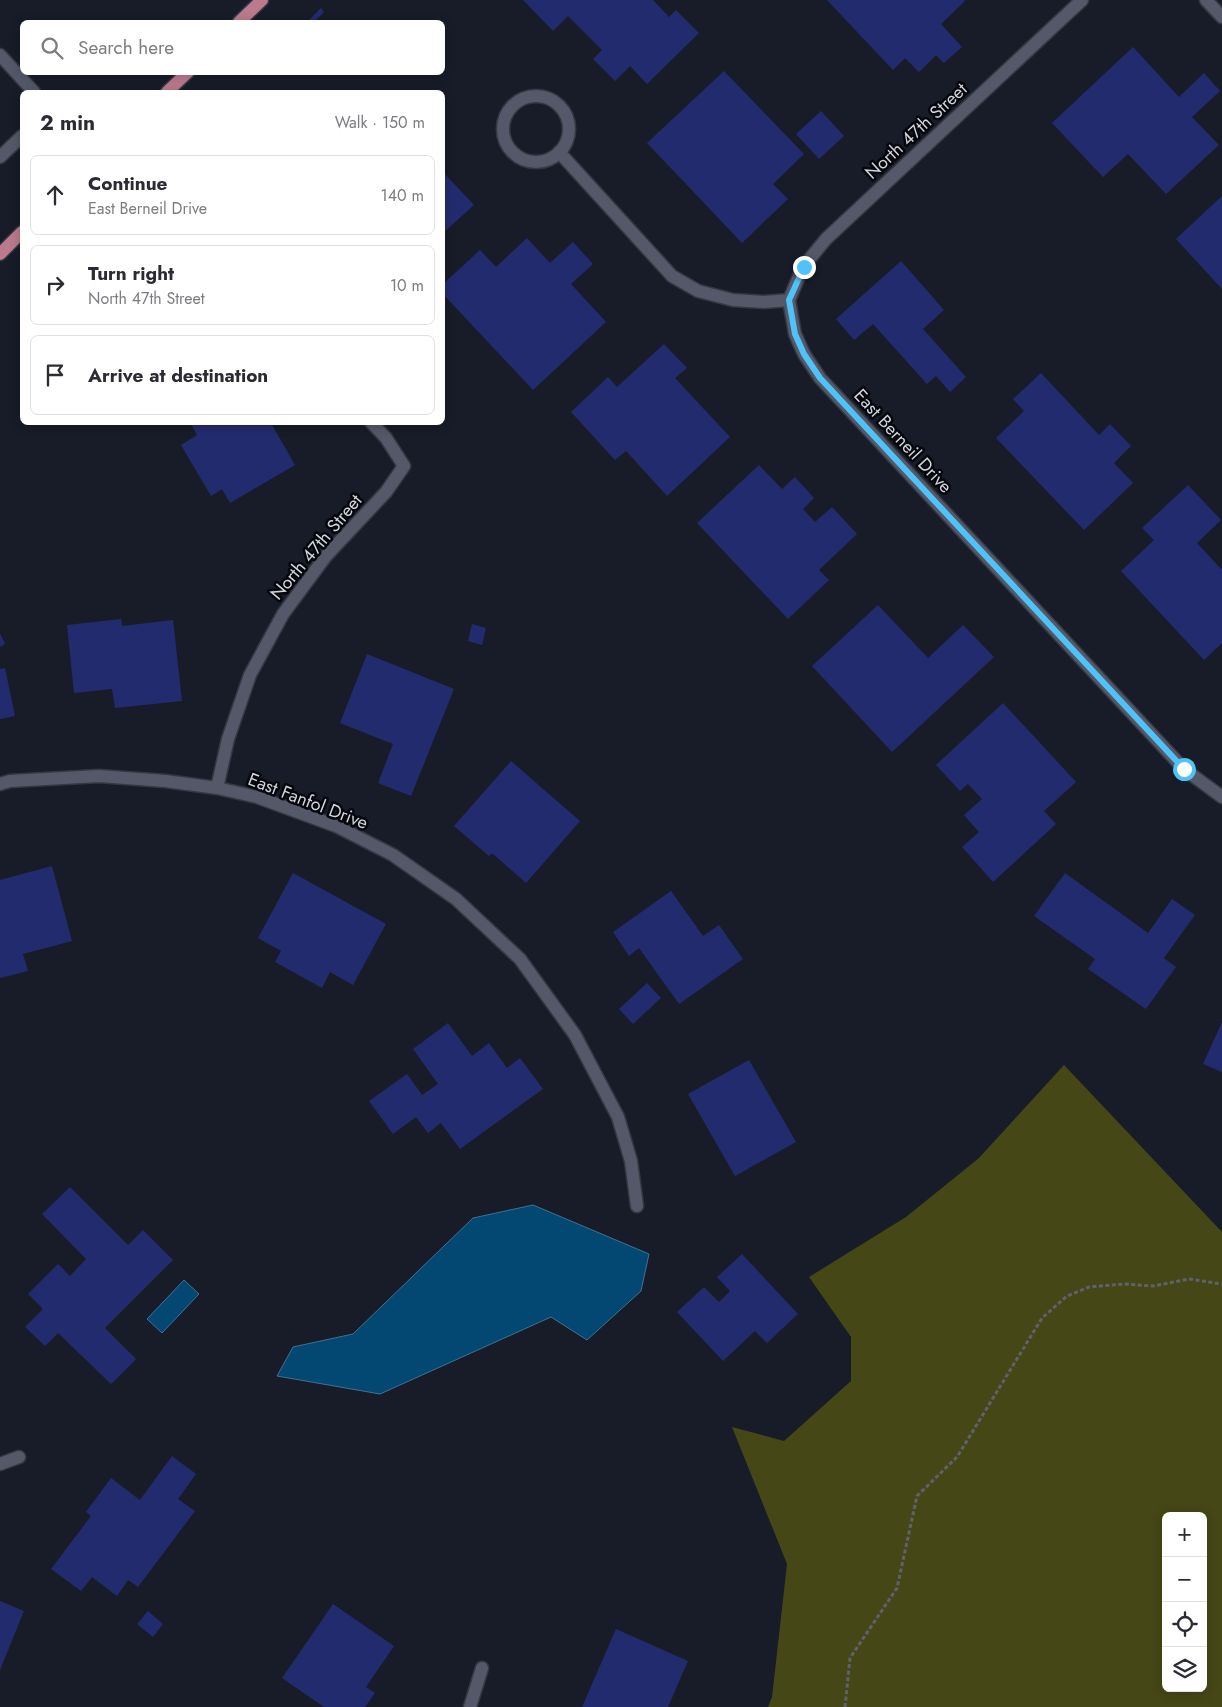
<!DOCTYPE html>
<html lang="en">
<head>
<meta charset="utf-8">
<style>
	body { margin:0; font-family:Jost,sans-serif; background:#f7f7f7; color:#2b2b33 }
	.controls { position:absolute; right:15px; bottom:15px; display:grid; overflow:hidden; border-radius:8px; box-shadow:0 2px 12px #0003 }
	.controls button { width:45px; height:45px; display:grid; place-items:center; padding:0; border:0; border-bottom:1px solid #e1e1e2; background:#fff; color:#2b2b33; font:25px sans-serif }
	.stop { position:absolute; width:15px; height:15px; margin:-11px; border:4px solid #4fc3f7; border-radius:50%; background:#fff }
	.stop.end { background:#4fc3f7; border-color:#fff; box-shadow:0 1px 5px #0008 }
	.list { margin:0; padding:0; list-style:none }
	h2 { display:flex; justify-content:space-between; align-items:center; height:65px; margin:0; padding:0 20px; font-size:21px }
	h2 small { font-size:16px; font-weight:400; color:#7c7c81 }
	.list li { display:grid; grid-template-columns:32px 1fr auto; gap:15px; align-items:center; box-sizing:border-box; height:80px; margin:0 10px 10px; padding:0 10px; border:1px solid #e1e1e2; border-radius:8px }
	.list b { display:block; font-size:19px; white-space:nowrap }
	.list p { margin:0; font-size:16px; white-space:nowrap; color:#7c7c81 }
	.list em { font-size:16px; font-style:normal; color:#7c7c81 }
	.icon { flex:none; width:28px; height:28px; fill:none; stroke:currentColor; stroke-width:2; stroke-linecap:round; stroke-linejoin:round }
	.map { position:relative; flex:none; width:1222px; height:1707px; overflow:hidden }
	.search { position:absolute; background:#fff; box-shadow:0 2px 12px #0003; left:20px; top:20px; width:425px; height:55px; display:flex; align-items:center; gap:12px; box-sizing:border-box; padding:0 18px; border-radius:8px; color:#7c7c81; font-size:19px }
	.panel { position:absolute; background:#fff; box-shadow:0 2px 12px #0003; left:20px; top:90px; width:425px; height:335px; border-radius:8px }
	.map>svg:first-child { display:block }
	.green { fill:#464716; fill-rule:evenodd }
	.water { fill:#024872; stroke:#407292 }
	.building { fill:#232b6f }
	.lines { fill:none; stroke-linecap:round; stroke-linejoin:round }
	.street-casing { stroke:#353842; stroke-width:15 }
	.primary-casing { stroke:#353842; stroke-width:15 }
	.path { stroke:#5f626d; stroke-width:3; stroke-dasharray:4 2.5; stroke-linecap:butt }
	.street { stroke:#545868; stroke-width:12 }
	.primary { stroke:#bb7a8d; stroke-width:12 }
	.route { stroke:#4fc3f7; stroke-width:6 }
	.labels { text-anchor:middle; stroke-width:5; stroke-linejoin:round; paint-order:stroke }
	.street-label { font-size:18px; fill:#d2d5de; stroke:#06070c }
</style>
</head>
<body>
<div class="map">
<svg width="1222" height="1707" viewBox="0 0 1222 1707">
	<rect width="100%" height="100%" fill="#181c28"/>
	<!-- green -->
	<path class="green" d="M1064,1065l158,167v475h-454l4,-10 15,-133 -55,-137 52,14 67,-60v-44l-42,-60 97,-60 73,-59zM1166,1516h37v172h-37z"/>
	<!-- water -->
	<path class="water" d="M533,1205l116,49 -8,37 -54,49 -36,-23 -171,77 -103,-18 16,-29 60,-13 120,-116z
		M184,1280l15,14 -37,39 -15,-14z"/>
	<!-- building -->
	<path class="building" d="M523,0h130l16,17 7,-7 23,23 -52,51 -17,-18 -15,15 -22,-22 9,-9 -34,-34 -15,15z
		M827,0h137l1,1 -24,23 21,23 -18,16 -8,-8 -17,17 -14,-14 -12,12z
		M321,8l3,4 -10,10h-3l-2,-2z
		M1133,47l46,50 25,-24 16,18 -28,26 27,28 -53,49 -38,-40 -25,23 -51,-54z
		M724,71l80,83 -31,30 15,15 -46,44 -95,-100z
		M821,111l23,25 -25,23 -23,-25z
		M442,171l32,34 -32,29z
		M1222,196v93l-46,-50z
		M527,238l23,25 23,-21 20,22 -22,20 35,38 -73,68 -91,-97v-8l38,-35 16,17z
		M901,261l43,49 -21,19 43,48 -16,15 -14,-16 -9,8 -54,-60 -19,16 -18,-21z
		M664,344l23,24 -12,10 55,59 -63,59 -41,-45 -11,9 -44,-48 37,-35 9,10z
		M1041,373l58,62 11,-11 21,22 -17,17 19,20 -49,47 -88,-92 28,-27 -11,-12z
		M190,422h78l1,2 2,-1 24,42 -65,38 -8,-14 -11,7 -30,-51 16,-10z
		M759,465l23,24 13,-12 19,21 -11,11 12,13 17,-15 25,27 -38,36 10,10 -41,39 -91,-96z
		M1188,485l33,35 -24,23 25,27v73l-18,17 -83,-89 33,-31 -12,-12z
		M878,605l50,53 35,-33 31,32 -102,95 -80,-86z
		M121,619l1,7 51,-6 9,81 -67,7 -3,-19 -38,4 -7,-68z
		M472,624l14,4 -4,17 -14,-4z
		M0,633l5,11 -5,3z
		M367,654l87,35 -43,107 -33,-13 15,-39 -53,-21z
		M5,668l10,48 -15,3v-50z
		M1003,703l73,79 -32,29 12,13 -63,58 -31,-35 17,-15 -15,-17 18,-16 -14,-15 -8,7 -24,-26z
		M511,761l69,60 -54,62 -34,-30 -3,3 -35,-30z
		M52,866l20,75 -49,13 5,17 -28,7v-98z
		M293,873l93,51 -33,61 -23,-13 -8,16 -47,-26 6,-11 -23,-13z
		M1065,873l83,60 24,-34 23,16 -31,43 12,9 -30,42 -58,-40 7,-10 -61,-43z
		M671,891l32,45 16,-11 24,34 -64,45 -40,-56 -10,8 -16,-24z
		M647,983l14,15 -28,26 -14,-15z
		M1222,1022v50l-19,-8z
		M448,1023l24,33 17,-13 18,25 13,-10 23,31 -83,60 -19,-26 -13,10 -12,-16 -23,17 -24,-33 38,-27 15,21 16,-11 -25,-35z
		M749,1060l47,82 -61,34 -47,-82z
		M70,1187l58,58 15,-15 30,30 -68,68 31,31 -25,25 -53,-51 -13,13 -20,-19 18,-18 -15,-15 30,-30 12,12 16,-17 -44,-45z
		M742,1254l56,60 -31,29 -12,-12 -32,30 -46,-49 27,-25 15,15 11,-11 -13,-14z
		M172,1456l24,18 -18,25 17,12 -57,76 -10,-7 -11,16 -25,-19 -11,14 -30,-22 40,-53 -5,-4 25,-34 29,22z
		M0,1601l24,10 -24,59z
		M333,1604l61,42 -28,41 9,6 -10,14h-41l-42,-29z
		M148,1611l15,13 -10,13 -16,-13z
		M616,1629l72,32 -20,46h-86z"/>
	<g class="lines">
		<defs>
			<path id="street" d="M1206,0l16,17
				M0,55l34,37
				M503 129a33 33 0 1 1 66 0a33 33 0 1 1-66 0Z
				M559,152l113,124 26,15 35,9 31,2 25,-2
				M0,157l22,-21
				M789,300l6,34 9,20 16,24 364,391 38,28
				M789,300l14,-33 23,-28 256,-239
				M0,784l10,-3 89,-5 66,5 52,7 40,9 79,29 57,29 63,44 64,60 55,76 43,82 13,44 6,45
				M217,788l11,-49 22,-64 33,-61 43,-58 60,-64 18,-26 -18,-28 -15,-16
				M0,1464l19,-7
				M470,1707l12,-39"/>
			<path id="primary" d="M239,22l23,-22
				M167,92l21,-20
				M0,254l22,-22"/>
		</defs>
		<!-- street casing -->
		<use href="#street" class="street-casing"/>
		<!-- primary casing -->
		<use href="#primary" class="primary-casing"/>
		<!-- path -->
		<path class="path" d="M845,1707l5,-49 47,-70 20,-92 40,-39 85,-139 25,-22 22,-9 35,-3 29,2 36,-7 33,5"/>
		<!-- street -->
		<use href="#street" class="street"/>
		<!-- primary -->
		<use href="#primary" class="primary"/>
	</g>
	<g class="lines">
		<!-- route -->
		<path class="route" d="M804,267l-15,33 6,34 9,20 16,24 364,391"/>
	</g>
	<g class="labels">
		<!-- street labels -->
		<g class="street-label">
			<text transform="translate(916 131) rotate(-43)" y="6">North 47th Street</text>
			<text transform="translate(903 441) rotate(47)" y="6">East Berneil Drive</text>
			<text transform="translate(316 547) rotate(-50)" y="6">North 47th Street</text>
			<text transform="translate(308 801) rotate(21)" y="6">East Fanfol Drive</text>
		</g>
	</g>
</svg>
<div class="controls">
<button>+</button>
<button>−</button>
<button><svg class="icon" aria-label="locate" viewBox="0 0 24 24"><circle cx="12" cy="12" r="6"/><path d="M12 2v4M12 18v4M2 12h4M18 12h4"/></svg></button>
<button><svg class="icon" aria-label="layers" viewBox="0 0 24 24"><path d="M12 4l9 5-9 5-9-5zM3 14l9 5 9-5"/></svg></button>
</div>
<div class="stop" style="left:1184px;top:769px"></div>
<div class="stop end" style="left:804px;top:267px"></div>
<div class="search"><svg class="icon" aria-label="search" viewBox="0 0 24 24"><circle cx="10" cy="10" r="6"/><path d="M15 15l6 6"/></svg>Search here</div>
<section class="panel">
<h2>2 min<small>Walk · 150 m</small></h2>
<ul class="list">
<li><svg class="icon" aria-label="ahead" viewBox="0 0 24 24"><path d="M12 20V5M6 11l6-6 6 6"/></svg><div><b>Continue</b><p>East Berneil Drive</p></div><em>140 m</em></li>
<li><svg class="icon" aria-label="right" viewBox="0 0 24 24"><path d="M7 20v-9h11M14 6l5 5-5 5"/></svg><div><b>Turn right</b><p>North 47th Street</p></div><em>10 m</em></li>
<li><svg class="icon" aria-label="arrive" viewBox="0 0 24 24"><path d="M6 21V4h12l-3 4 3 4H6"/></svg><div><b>Arrive at destination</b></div></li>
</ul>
</section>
</div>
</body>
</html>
